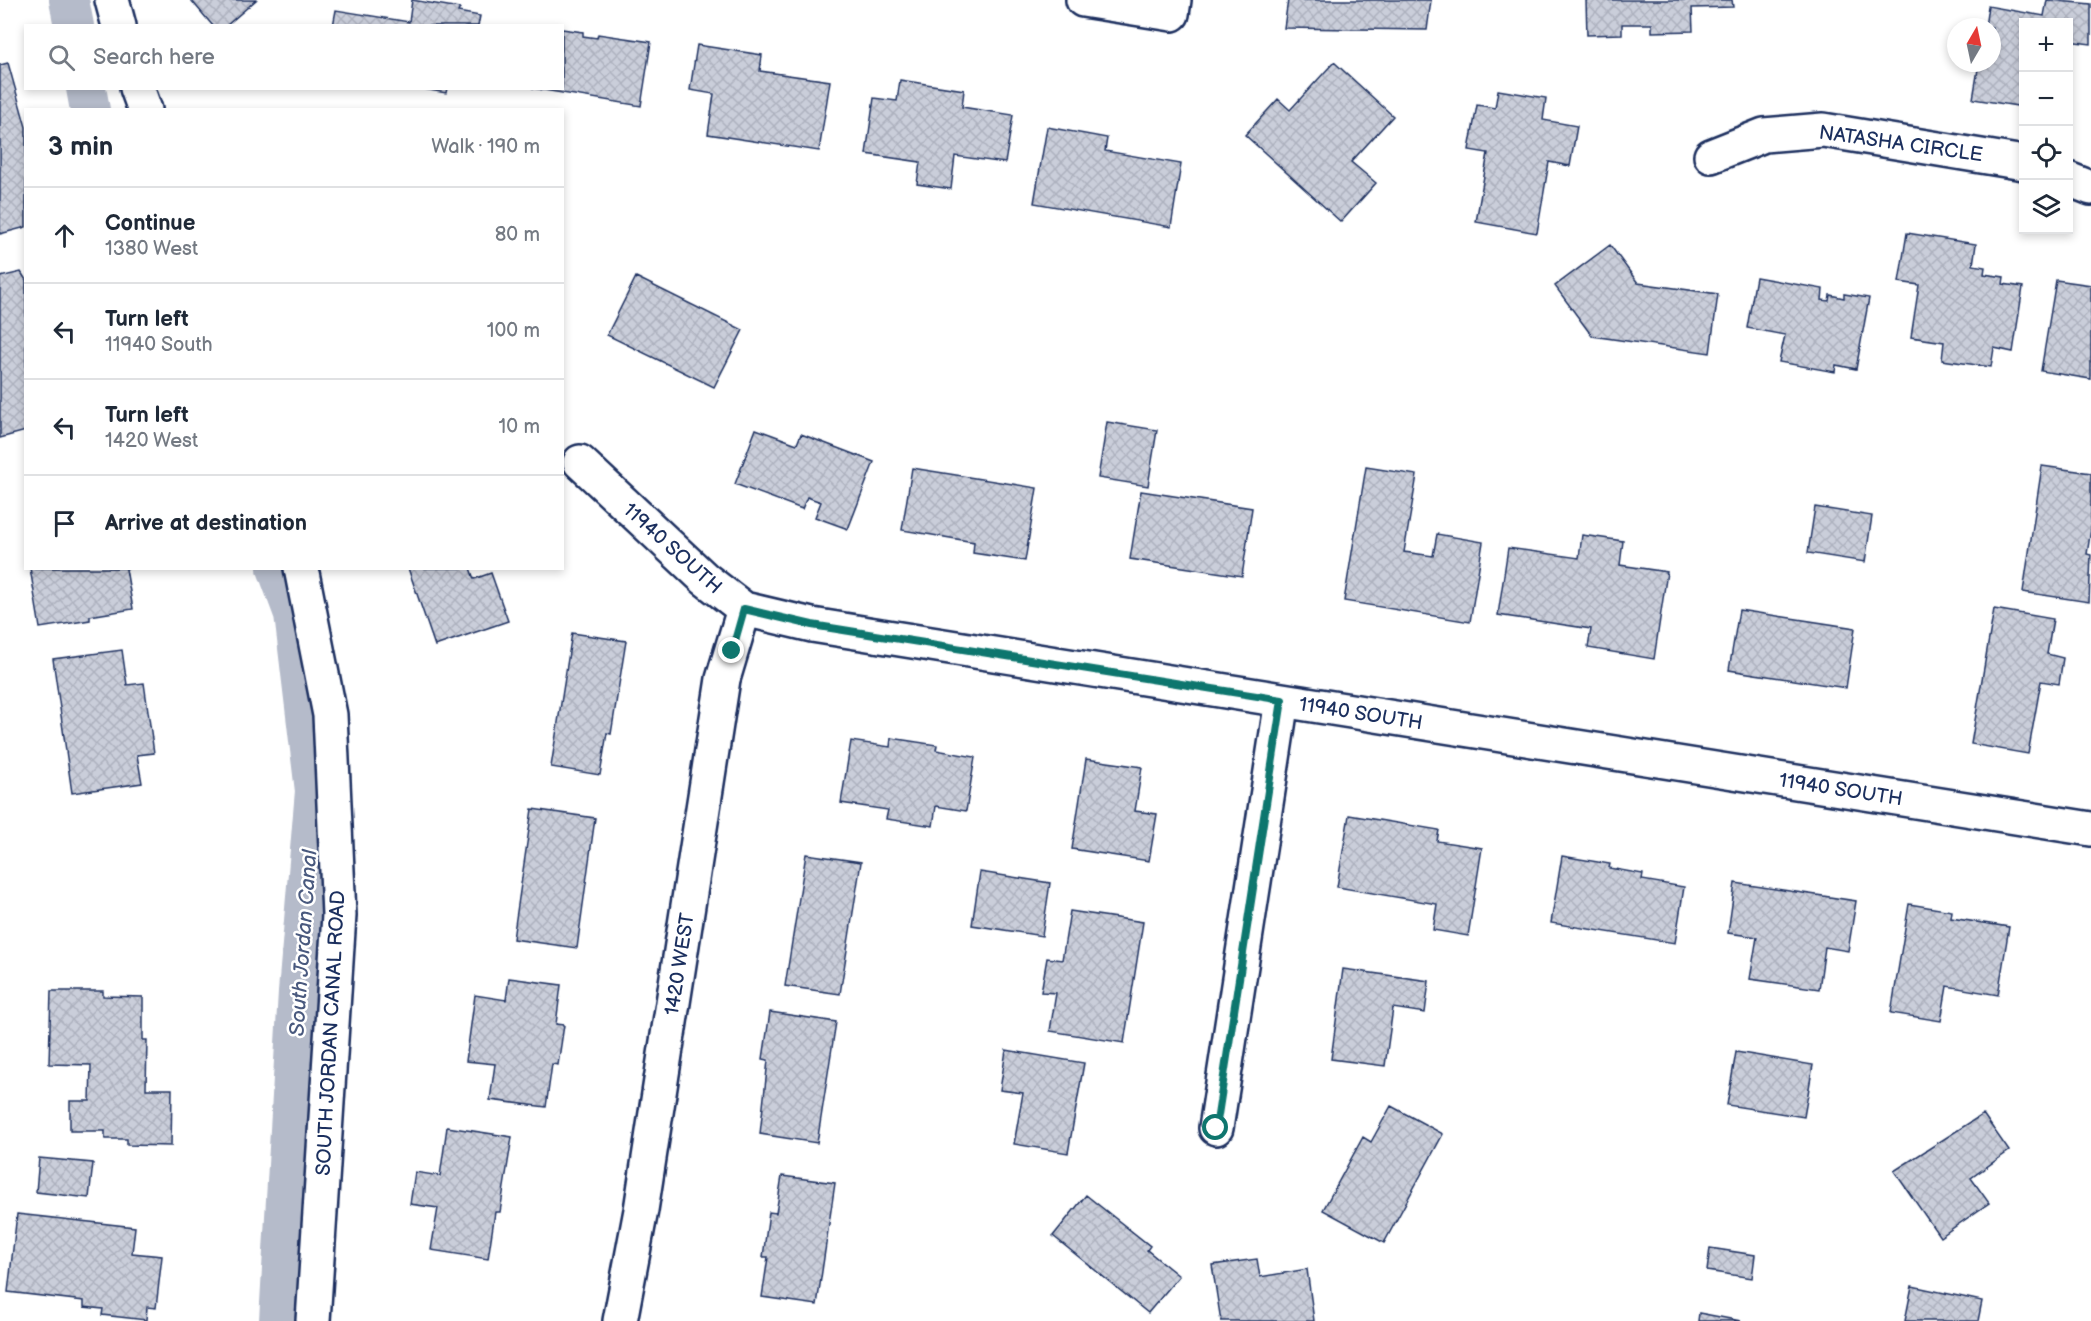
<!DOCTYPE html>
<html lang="en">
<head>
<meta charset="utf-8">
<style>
	body { margin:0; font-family:"Balsamiq Sans",sans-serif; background:#f6f6f7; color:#1f2937 }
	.controls { position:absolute; right:18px; top:18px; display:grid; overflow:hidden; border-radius:0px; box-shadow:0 3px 9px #0003 }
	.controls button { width:54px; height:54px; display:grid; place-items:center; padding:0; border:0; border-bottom:2px solid #e0e1e3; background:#fff; color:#1f2937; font:30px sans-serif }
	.compass { position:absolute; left:1947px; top:18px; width:54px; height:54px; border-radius:50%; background:#fff; box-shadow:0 3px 9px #0003; rotate:9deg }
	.stop { position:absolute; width:18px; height:18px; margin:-14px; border:4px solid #0f766e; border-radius:50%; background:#fff }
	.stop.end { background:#0f766e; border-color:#fff; box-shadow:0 2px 6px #0008 }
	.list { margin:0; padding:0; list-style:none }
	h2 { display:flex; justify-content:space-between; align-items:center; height:78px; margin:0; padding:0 24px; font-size:26px }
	h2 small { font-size:20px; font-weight:400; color:#747a83 }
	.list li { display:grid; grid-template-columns:39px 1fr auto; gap:18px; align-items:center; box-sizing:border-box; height:96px; padding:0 24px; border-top:2px solid #e0e1e3 }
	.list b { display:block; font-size:22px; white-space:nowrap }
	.list p { margin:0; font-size:20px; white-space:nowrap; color:#747a83 }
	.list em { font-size:20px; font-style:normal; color:#747a83 }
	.icon { flex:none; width:33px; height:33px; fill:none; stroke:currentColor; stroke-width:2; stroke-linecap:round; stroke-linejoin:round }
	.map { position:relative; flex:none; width:2091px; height:1321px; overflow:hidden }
	.search { position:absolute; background:#fff; box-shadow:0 3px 9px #0003; left:24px; top:24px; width:540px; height:66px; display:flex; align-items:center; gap:15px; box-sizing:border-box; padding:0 21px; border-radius:0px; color:#747a83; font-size:22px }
	.panel { position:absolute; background:#fff; box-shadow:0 3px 9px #0003; left:24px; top:108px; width:540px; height:462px; border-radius:0px }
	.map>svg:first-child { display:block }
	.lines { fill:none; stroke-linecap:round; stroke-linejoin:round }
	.canal { stroke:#b5bbca; stroke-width:40 }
	.building { fill:url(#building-cross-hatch); stroke:#1b2f5e; stroke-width:1.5 }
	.minor-casing { stroke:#1b2f5e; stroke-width:38 }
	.minor { stroke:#fff; stroke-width:33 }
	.route { stroke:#0f766e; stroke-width:8 }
	.labels { text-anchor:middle; stroke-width:5; stroke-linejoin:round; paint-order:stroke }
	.street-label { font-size:20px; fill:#1b2f5e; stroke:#fff }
	.water-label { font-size:21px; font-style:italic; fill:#49597e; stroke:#fff }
</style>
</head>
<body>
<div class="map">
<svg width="2091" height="1321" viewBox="0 0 2091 1321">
	<defs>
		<pattern id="building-cross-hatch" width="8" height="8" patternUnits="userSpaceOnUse" patternTransform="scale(1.5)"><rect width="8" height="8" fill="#caceda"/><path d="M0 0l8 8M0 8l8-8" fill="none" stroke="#adb1be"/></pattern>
	</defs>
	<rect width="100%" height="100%" fill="#fff"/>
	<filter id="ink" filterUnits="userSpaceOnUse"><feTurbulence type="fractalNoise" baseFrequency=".0167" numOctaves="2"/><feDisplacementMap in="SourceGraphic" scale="12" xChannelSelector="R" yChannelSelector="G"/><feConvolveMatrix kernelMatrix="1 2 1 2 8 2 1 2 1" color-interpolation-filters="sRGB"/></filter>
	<g filter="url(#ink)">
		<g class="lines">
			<!-- canal -->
			<path class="canal" d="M69,0l5,26
				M86,88l4,22
				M277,568l17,46 21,177 -17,201 -19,329"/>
		</g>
		<!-- building -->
		<path class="building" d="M191,0h65l-30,26h-13z
			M412,0l48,8 -2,4 22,4 -2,10h-145l3,-16 73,12z
			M1288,0h143l-4,30 -143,-2z
			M1586,0h146l1,7 -41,1 1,23 -41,1v-8h-30v10l-35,1z
			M2047,0l44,4v40l-23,-3v-19h-44v85l-51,-8 6,-36h13v-36h-7l3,-21 56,10z
			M562,29l21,3v4l14,2 1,-4 53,8 -10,64 -109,-18h30z
			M697,45l65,10 -2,16 70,10 -11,70 -111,-17 6,-40 -24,-4z
			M1334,62l59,54 -42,46 25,21 -35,39 -96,-87 33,-36 12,11z
			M8,63l18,64v100l-26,7v-169z
			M900,80l64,10 -2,17 51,8 -8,48 -50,-7 -4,33 -34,-5 3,-22 -54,-8 8,-56 23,3z
			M418,88h29l-1,5z
			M1498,90l48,8 -3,22 34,6 -7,40 -21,-4 -12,71 -61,-11 12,-69 -19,-3 8,-45 18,3z
			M1047,127l60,11 -2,13 76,13 -10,63 -137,-24z
			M1907,233l69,11 -3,21 12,2 -1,7 20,3 -1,7 20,3 -10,65 -19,-4 -3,19 -49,-7 2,-18 -33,-5 8,-52 -20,-3z
			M1610,245l28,38 80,11 -8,59 -118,-17 -37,-50z
			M21,272l5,8v151l-26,7v-161z
			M636,277l107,53 -29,57 -107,-52z
			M1756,277l67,12 -1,11 7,1 1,-6 14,3v-4l25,4 -13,71 -20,-4 -1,7 -56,-10 6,-27 -38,-7z
			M2056,280l35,5v94l-50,-8z
			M1107,422l50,8 -9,56 -50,-8z
			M756,429l41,15 4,-10 73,28 -26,67 -33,-12 6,-15 -14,-5 -5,12 -67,-25z
			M2042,466l49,7v56l-4,25 4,1 -2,47 -66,-10z
			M1366,467l51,8 -13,77 29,4 4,-22 46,8 -13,80 -126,-21z
			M912,468l125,20 -12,73 -52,-8 1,-11 -72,-12z
			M1141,491l111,17 -10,68 -112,-17z
			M1815,507l57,9 -7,46 -57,-9z
			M1582,535l41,6 -3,24 47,7 -13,87 -66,-11 3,-19 -93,-14 10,-67 71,10z
			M30,568h98l-2,1 7,40 -43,7v4l-50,8z
			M408,568h62l4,11 17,-6 17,48 -73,25z
			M1994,609l59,10 -6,35 16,4 -4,26 -18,-3 -13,73 -57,-10z
			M1739,610l116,18 -9,60 -117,-18z
			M572,633l54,8 -15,93 -4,-1 -7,42 -49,-8z
			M122,650l5,35 17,-2 10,70 -17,2 5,28 -70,10 -19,-134z
			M891,738l46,7 -1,5 39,7 -9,54 -30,-5 -3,20 -47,-7 2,-9 -47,-7 10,-62 39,6z
			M1086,759l56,8 -7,44 22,3 -8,47 -77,-12z
			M532,809l63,9 -18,130 -64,-9z
			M1349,815l90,15 -2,11 45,7 -14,88 -35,-6 4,-26 -100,-17z
			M806,854l55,8 -21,132 -55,-8z
			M1562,856l48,8 -1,4 34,6 -1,6 42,7 -9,56 -124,-20z
			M980,872l70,11 -8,53 -70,-11z
			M1735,883l121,18 -8,50 -23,-4 -6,42 -69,-10 7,-42 -29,-4z
			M1909,904l43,7 -1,7 58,9 -11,68 -51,-9 -6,35 -50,-8z
			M1070,911l73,11 -19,121 -74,-12 6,-38 -15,-1 6,-34 15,2z
			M1343,969l86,12 -4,32 -32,-5 -8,58 -54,-7z
			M509,978l52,7 -5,39 8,1 -6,40 -6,-1 -6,43 -56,-7 5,-36 -29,-3 9,-66 31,5z
			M51,991h52v5l40,1v43h4l-1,49h26l-1,57 -44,-1v-6h-22v-8h-35v-30h20l1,-36 -42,-1z
			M770,1012l66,10 -19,121 -57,-9 8,-74 -5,-1z
			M1006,1050l78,13 -16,90 -54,-9 9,-51 -23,-3z
			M1736,1052l77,13 -9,52 -77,-12z
			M1391,1106l52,28 -59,109 -61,-33 40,-73 8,5z
			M1983,1114l26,37 -38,27 18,25 -49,34 -46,-66z
			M447,1127l65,10 -12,75h-5l-7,47 -57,-9 7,-42 -28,-4 5,-32 25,4z
			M39,1158l54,5 -4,35 -53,-6z
			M782,1176l53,7 -18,122 -55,-8 6,-40h-5l6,-45 7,1z
			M1086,1195l64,51 -3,4 32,26 -31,37 -95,-77z
			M17,1214l118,13 -3,26 30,3 -6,52 -9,-1 -1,13 -44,-5 1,-6 -19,-2v-6l-76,-9z
			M1710,1248l45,7 -3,23 -45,-7z
			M1257,1259l3,18 47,-8 7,52h-93l-9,-56z
			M1912,1286l70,15 -4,20h-73z
			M1699,1313l42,8h-43z"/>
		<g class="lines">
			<defs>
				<path id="minor" d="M112,0l7,26
					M1083,0l89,14 2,-14
					M137,88l8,22
					M1711,156l53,-21 59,-5 201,33
					M2068,179l23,9
					M580,462l125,117 39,30 68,16 1279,204
					M301,568l29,147 9,200 -26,406
					M1216,1128l66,-428
					M620,1321l21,-111 82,-531 21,-70"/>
			</defs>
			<!-- minor casing -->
			<use href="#minor" class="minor-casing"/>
			<!-- minor -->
			<use href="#minor" class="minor"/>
		</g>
	</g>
	<g class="lines" filter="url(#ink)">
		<!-- route -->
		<path class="route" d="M732,651l12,-42 68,16 470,75 -66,428"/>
	</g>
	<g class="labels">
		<!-- street labels -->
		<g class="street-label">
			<text transform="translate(1901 143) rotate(8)" y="7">NATASHA CIRCLE</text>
			<text transform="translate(673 548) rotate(42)" y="7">11940 SOUTH</text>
			<text transform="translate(1361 713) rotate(9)" y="7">11940 SOUTH</text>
			<text transform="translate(1841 789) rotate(9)" y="7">11940 SOUTH</text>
			<text transform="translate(679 964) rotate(-81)" y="7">1420 WEST</text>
			<text transform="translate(330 1033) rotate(-87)" y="7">SOUTH JORDAN CANAL ROAD</text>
		</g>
		<!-- water labels -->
		<g class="water-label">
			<text transform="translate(303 943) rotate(-86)" y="7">South Jordan Canal</text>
		</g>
	</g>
</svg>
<div class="controls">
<button>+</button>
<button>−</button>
<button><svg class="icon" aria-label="locate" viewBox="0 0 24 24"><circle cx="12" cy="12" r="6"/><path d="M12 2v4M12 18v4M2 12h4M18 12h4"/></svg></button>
<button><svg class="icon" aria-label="layers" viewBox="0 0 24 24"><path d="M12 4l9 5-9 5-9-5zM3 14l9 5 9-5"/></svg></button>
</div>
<svg class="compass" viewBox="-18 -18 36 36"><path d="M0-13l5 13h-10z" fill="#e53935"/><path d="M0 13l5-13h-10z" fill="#747a83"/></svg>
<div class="stop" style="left:1216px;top:1128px"></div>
<div class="stop end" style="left:732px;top:651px"></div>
<div class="search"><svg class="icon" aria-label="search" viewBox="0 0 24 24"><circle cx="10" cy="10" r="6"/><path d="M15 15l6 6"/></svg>Search here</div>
<section class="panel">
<h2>3 min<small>Walk · 190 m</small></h2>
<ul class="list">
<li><svg class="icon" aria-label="ahead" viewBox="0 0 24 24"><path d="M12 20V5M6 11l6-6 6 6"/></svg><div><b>Continue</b><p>1380 West</p></div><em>80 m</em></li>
<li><svg class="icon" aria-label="left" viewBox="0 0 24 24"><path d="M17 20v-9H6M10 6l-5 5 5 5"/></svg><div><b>Turn left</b><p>11940 South</p></div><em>100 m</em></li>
<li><svg class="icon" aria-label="left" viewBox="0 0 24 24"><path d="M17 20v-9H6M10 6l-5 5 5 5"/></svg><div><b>Turn left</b><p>1420 West</p></div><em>10 m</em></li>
<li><svg class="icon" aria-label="arrive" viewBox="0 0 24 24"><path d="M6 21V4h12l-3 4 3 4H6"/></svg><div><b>Arrive at destination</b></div></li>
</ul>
</section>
</div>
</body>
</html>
